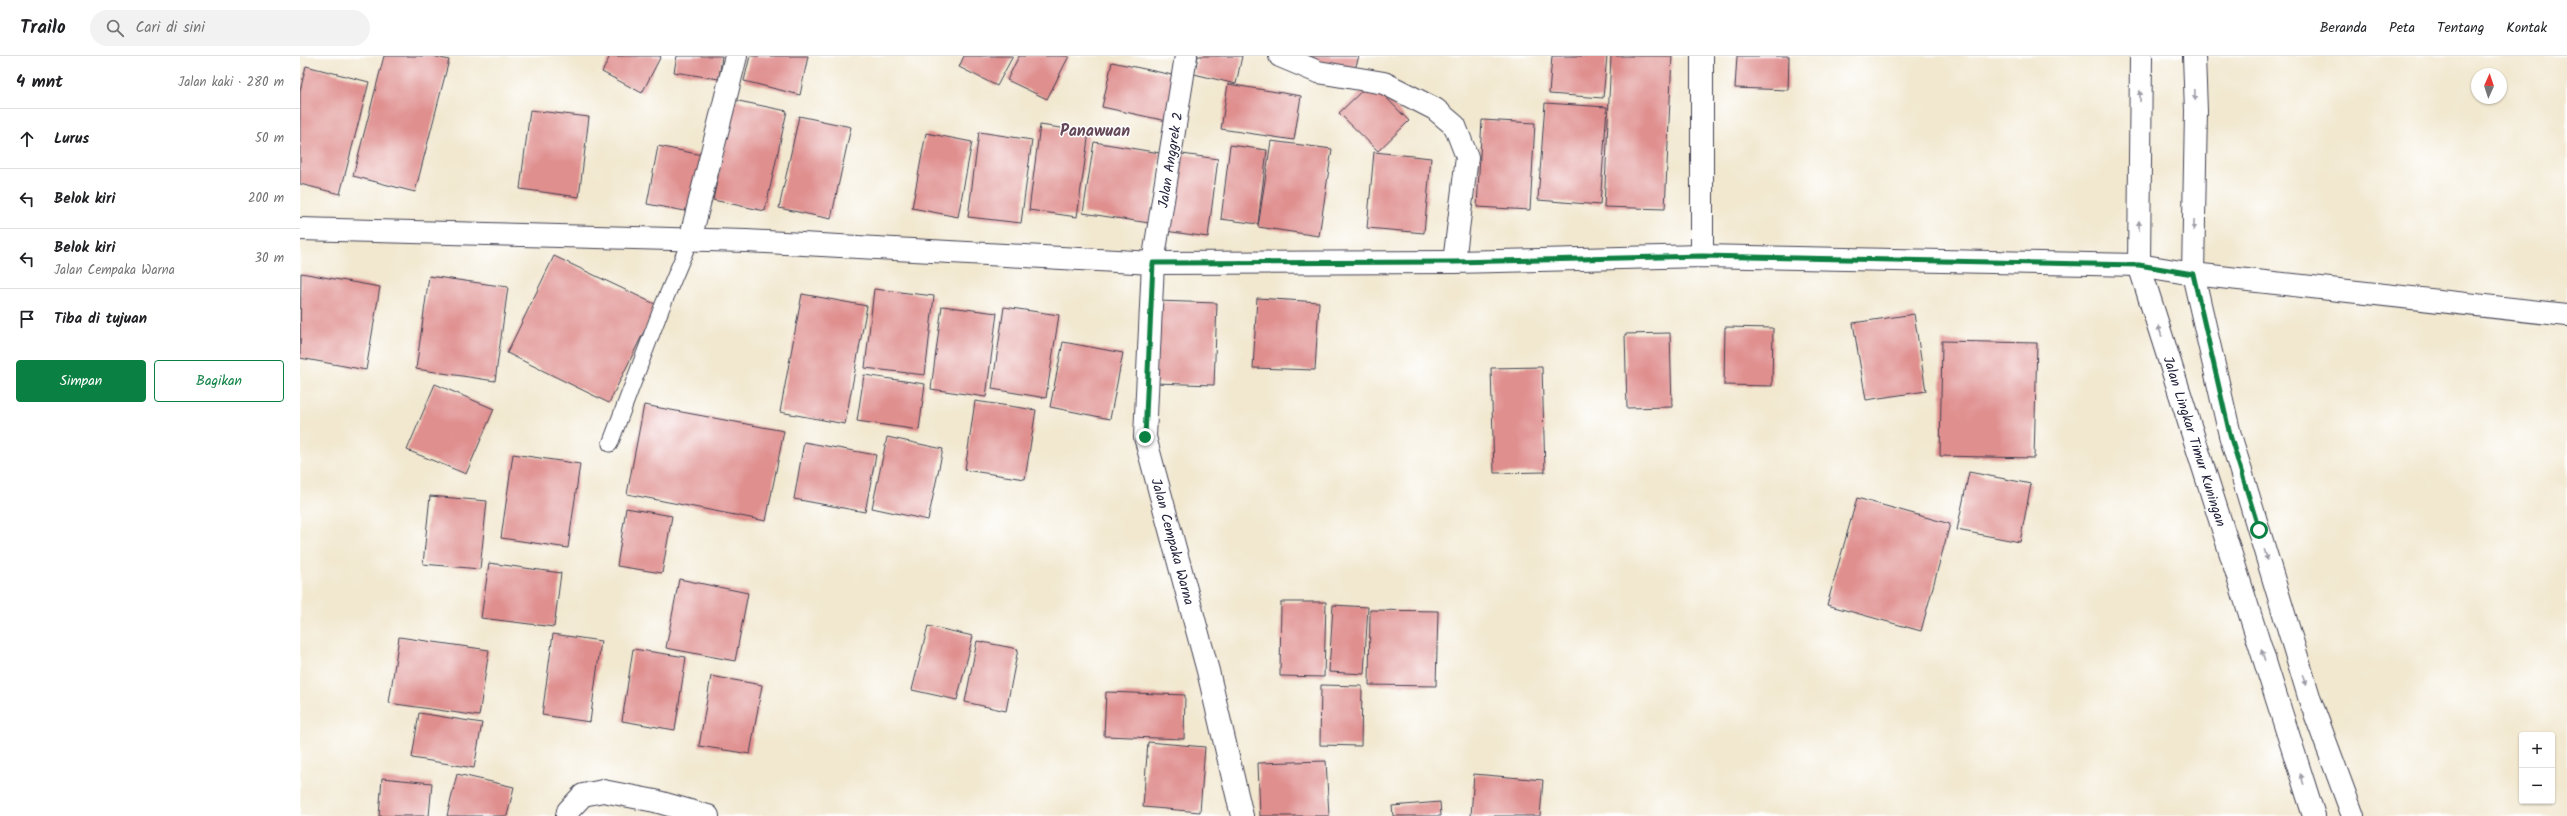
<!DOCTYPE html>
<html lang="id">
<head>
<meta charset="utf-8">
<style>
	body { margin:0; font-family:Kalam,sans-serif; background:#f2f2f2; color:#202124 }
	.controls { position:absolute; right:12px; bottom:12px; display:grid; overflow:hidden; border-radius:4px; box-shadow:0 1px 3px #0004 }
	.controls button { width:36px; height:36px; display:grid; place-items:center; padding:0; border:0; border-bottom:1px solid #e0e0e0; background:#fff; color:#202124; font:20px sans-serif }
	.compass { position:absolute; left:2171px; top:12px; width:36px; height:36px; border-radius:50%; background:#fff; box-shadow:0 1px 3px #0004; rotate:3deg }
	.stop { position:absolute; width:12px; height:12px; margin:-9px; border:3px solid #0b8043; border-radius:50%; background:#fff }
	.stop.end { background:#0b8043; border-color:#fff; box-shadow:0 1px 4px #0008 }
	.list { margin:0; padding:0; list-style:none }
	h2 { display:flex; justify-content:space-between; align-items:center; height:52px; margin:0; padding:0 16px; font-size:17px }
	h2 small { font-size:13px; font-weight:400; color:#757577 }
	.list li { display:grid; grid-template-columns:26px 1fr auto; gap:12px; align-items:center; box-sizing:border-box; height:60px; padding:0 16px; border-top:1px solid #e0e0e0 }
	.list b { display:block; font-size:15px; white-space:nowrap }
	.list p { margin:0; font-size:13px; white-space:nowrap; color:#757577 }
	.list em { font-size:13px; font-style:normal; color:#757577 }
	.actions { display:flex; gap:8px; padding:12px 16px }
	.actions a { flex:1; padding:9px 0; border:1px solid #0b8043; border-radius:4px; text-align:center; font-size:14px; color:#0b8043 }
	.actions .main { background:#0b8043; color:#fff }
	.icon { flex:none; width:22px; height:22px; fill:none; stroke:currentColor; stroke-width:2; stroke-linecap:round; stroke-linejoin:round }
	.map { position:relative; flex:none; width:2267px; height:760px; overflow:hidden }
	header { display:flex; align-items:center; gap:24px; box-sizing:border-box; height:56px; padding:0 20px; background:#fff; border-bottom:1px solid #e0e0e0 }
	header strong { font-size:19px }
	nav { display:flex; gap:22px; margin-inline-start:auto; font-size:14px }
	.search { width:280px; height:36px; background:#f2f2f2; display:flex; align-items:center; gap:10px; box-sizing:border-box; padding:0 14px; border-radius:22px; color:#757577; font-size:15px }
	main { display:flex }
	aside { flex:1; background:#fff }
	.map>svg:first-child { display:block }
	.building { fill:#df8f8e }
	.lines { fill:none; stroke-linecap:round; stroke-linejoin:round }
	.service-casing { stroke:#414051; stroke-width:17 }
	.minor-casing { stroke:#414051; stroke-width:24 }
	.secondary-casing { stroke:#414051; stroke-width:24 }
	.service { stroke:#fff; stroke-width:15 }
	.minor { stroke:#fff; stroke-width:22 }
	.secondary { stroke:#fff; stroke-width:22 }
	.oneway { fill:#9c9ca7 }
	.route { stroke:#0b8043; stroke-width:5 }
	.labels { text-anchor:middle; stroke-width:3; stroke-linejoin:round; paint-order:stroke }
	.street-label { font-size:14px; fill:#22223b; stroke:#fff }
	.quarter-label { font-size:16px; font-weight:bold; fill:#644858; stroke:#fff }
</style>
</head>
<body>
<header>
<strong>Trailo</strong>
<div class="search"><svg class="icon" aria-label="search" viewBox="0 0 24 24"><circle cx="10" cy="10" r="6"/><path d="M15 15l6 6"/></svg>Cari di sini</div>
<nav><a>Beranda</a><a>Peta</a><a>Tentang</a><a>Kontak</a></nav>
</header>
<main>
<aside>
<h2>4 mnt<small>Jalan kaki · 280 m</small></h2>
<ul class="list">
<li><svg class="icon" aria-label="ahead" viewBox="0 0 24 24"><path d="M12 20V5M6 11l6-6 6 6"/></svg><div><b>Lurus</b></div><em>50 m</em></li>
<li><svg class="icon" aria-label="left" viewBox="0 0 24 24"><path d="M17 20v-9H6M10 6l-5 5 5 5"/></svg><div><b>Belok kiri</b></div><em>200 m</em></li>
<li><svg class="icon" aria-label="left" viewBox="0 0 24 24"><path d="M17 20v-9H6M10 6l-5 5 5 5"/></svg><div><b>Belok kiri</b><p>Jalan Cempaka Warna</p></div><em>30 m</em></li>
<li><svg class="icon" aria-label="arrive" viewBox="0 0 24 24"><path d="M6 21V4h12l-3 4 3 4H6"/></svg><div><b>Tiba di tujuan</b></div></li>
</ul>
<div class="actions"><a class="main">Simpan</a><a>Bagikan</a></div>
</aside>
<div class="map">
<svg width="2267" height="760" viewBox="0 0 2267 760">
	<rect width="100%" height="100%" fill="#fff"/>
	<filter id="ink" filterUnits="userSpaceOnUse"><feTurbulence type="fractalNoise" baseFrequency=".025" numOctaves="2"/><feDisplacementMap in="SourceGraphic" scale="8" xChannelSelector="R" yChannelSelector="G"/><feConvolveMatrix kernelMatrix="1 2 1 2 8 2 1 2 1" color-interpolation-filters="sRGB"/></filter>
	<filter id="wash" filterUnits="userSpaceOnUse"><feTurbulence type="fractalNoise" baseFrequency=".012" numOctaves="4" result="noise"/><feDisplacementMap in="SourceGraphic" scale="16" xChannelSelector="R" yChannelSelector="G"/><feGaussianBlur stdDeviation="0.9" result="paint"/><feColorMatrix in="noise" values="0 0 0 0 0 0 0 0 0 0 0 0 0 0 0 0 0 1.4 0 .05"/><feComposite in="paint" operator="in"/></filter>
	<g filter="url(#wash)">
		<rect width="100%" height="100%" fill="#f2e8d0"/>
		<g id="blocks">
			<!-- building -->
			<path class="building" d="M84,0h49l16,4 -34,132 -62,-16z
				M310,0h51l-19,37 -40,-21z
				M377,0h45l-3,23 -45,-7z
				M450,0h58l-8,39 -56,-14z
				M664,0h49l-16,30 -38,-19z
				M719,0h50l-22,43 -40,-19z
				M898,0h44l-6,28 -42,-10z
				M1007,0h52l-5,16 -48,-13z
				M1252,0h55l-4,42 -54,-4z
				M1311,0h61l-7,153 -61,-2z
				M1437,0h52l-1,34 -53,-2z
				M812,6l65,14 -10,45 -65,-14z
				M6,10l63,16 -29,112 -40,-10v-93z
				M1071,26l38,39 -31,30 -39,-38z
				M928,28l73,12 -7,44 -73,-11z
				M434,44l53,11 -22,100 -52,-11z
				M1245,47l62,4 -7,98 -62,-5z
				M230,54l59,7 -10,80 -59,-8z
				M499,60l52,11 -20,92 -52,-11z
				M1182,64l53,3 -5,87 -53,-3z
				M740,69l49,7 -12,85 -48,-7z
				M679,76l53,8 -11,83 -53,-6z
				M626,77l46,9 -14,75 -46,-9z
				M971,85l61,8 -13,87 -61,-9z
				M794,86l66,11 -11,70 -66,-10z
				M930,89l37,5 -9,74 -37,-5z
				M358,90l49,10 -11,57 -49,-9z
				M1074,96l57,6 -7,75 -57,-5z
				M875,97l43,6 -10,78 -43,-6z
				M254,200l103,49 -48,98 -102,-50z
				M1,217l79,14 -14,83 -66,-12z
				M129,220l79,11 -13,94 -79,-12z
				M574,233l60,7 -9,79 -60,-7z
				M502,238l65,12 -22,118 -65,-12z
				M957,242l62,4 -4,68 -62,-2z
				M857,245l60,2 -3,82 -59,-2z
				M642,250l55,7 -11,84 -55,-8z
				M704,251l55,8 -13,83 -54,-9z
				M1614,258l12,77 -60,9 -13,-77z
				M1425,271l48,1 -1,58 -48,-1z
				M1370,277l2,74 -45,1 -2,-74z
				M1642,285l95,2 -3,115 -94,-2z
				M763,286l60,11 -13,66 -60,-12z
				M1242,311l3,105 -51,1 -3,-105z
				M564,319l61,9 -6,46 -62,-9z
				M135,328l59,25 -28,65 -59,-24z
				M675,345l61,9 -11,69 -60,-9z
				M344,349l140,26 -18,90 -139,-27z
				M587,381l56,12 -15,71 -56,-12z
				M504,386l72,13 -11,57 -71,-13z
				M213,398l67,10 -12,84 -67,-10z
				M1669,416l62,12 -11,58 -63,-12z
				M130,440l57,5 -7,68 -57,-5z
				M1557,442l93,26 -29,107 -94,-26z
				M326,452l46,8 -10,57 -45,-7z
				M189,507l72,10 -7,54 -73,-9z
				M379,523l69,14 -13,68 -69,-13z
				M981,546h45l-2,75 -44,-1z
				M1033,549l35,2 -4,67 -35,-2z
				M1070,554l68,1 -2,75 -67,-1z
				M628,570l45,10 -16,64 -45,-10z
				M253,578l48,7 -11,81 -48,-7z
				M99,581l90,13 -10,66 -90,-13z
				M677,585l41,8 -12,62 -41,-9z
				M333,593l53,8 -11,73 -53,-9z
				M411,620l51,9 -12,69 -51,-8z
				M1021,629l41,1 -1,60 -41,-1z
				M806,636l79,3 -1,44 -80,-3z
				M119,657l63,10 -8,45 -62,-10z
				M848,686l57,5 -5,65 -57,-5z
				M1026,705l3,55h-69l-2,-53z
				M157,718l57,13 -7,29h-60z
				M1174,718l69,6 -3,36h-69z
				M82,722l50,5 -3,33h-50z
				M1140,746l1,14h-48l-1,-10z"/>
		</g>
	</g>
	<g filter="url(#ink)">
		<use href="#blocks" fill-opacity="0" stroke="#414051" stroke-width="1"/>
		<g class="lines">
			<defs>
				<path id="service" d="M310,388l52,-137 28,-67"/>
				<g id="minor">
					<path id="s1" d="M886,0l-33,207 -8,174 63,234 34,145"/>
					<path d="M980,0l38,16 66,11 51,26 20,17 12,31 -13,105"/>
					<path d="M0,173l446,12 407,22 301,-1 248,-6 437,9 54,9 374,41"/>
					<path d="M390,184l46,-184"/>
					<path d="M1402,200v-200"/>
					<path d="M267,760l1,-5 15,-16 20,-4 52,10 53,15"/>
				</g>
				<g id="secondary">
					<path id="s2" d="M1841,0l-2,209 175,551"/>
					<path d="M1894,0l2,55 -3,163 37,161 80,265 43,116"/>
				</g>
			</defs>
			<!-- service casing -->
			<use href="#service" class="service-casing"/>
			<!-- minor casing -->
			<use href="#minor" class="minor-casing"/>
			<!-- secondary casing -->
			<use href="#secondary" class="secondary-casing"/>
			<!-- service -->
			<use href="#service" class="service"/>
			<!-- minor -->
			<use href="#minor" class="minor"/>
			<!-- secondary -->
			<use href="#secondary" class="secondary"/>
		</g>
		<!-- one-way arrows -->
		<defs><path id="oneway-solid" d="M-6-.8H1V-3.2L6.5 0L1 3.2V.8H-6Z"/></defs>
		<g class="oneway">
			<use href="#oneway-solid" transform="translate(1895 39) rotate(88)"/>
			<use href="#oneway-solid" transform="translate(1840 40) rotate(-90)"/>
			<use href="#oneway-solid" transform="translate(1894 169) rotate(91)"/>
			<use href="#oneway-solid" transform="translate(1839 170) rotate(-90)"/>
			<use href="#oneway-solid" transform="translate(1860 275) rotate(-108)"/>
			<use href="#oneway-solid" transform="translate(1966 499) rotate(73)"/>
			<use href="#oneway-solid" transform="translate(1963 599) rotate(-108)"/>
			<use href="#oneway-solid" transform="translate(2004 624) rotate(73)"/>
			<use href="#oneway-solid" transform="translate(2002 723) rotate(-108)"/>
		</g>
	</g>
	<g class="lines" filter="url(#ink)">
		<!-- route -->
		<path class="route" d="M845,381l8,-174 301,-1 248,-6 437,9 54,9 37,161 29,95"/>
	</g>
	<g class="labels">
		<!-- street labels -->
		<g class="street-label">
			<text transform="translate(870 104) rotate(-81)" y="5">Jalan Anggrek 2</text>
			<text dy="5" stroke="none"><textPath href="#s2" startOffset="394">Jalan Lingkar Timur Kuningan</textPath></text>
			<text dy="5" stroke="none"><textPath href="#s1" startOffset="492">Jalan Cempaka Warna</textPath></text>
		</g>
		<!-- quarter labels -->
		<g class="quarter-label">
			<text x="795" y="80">Panawuan</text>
		</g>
	</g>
</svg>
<div class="controls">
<button>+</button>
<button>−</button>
</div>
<svg class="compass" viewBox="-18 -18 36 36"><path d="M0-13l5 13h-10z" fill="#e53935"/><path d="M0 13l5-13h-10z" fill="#757577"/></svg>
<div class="stop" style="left:1959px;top:474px"></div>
<div class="stop end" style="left:845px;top:381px"></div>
</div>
</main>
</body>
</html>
